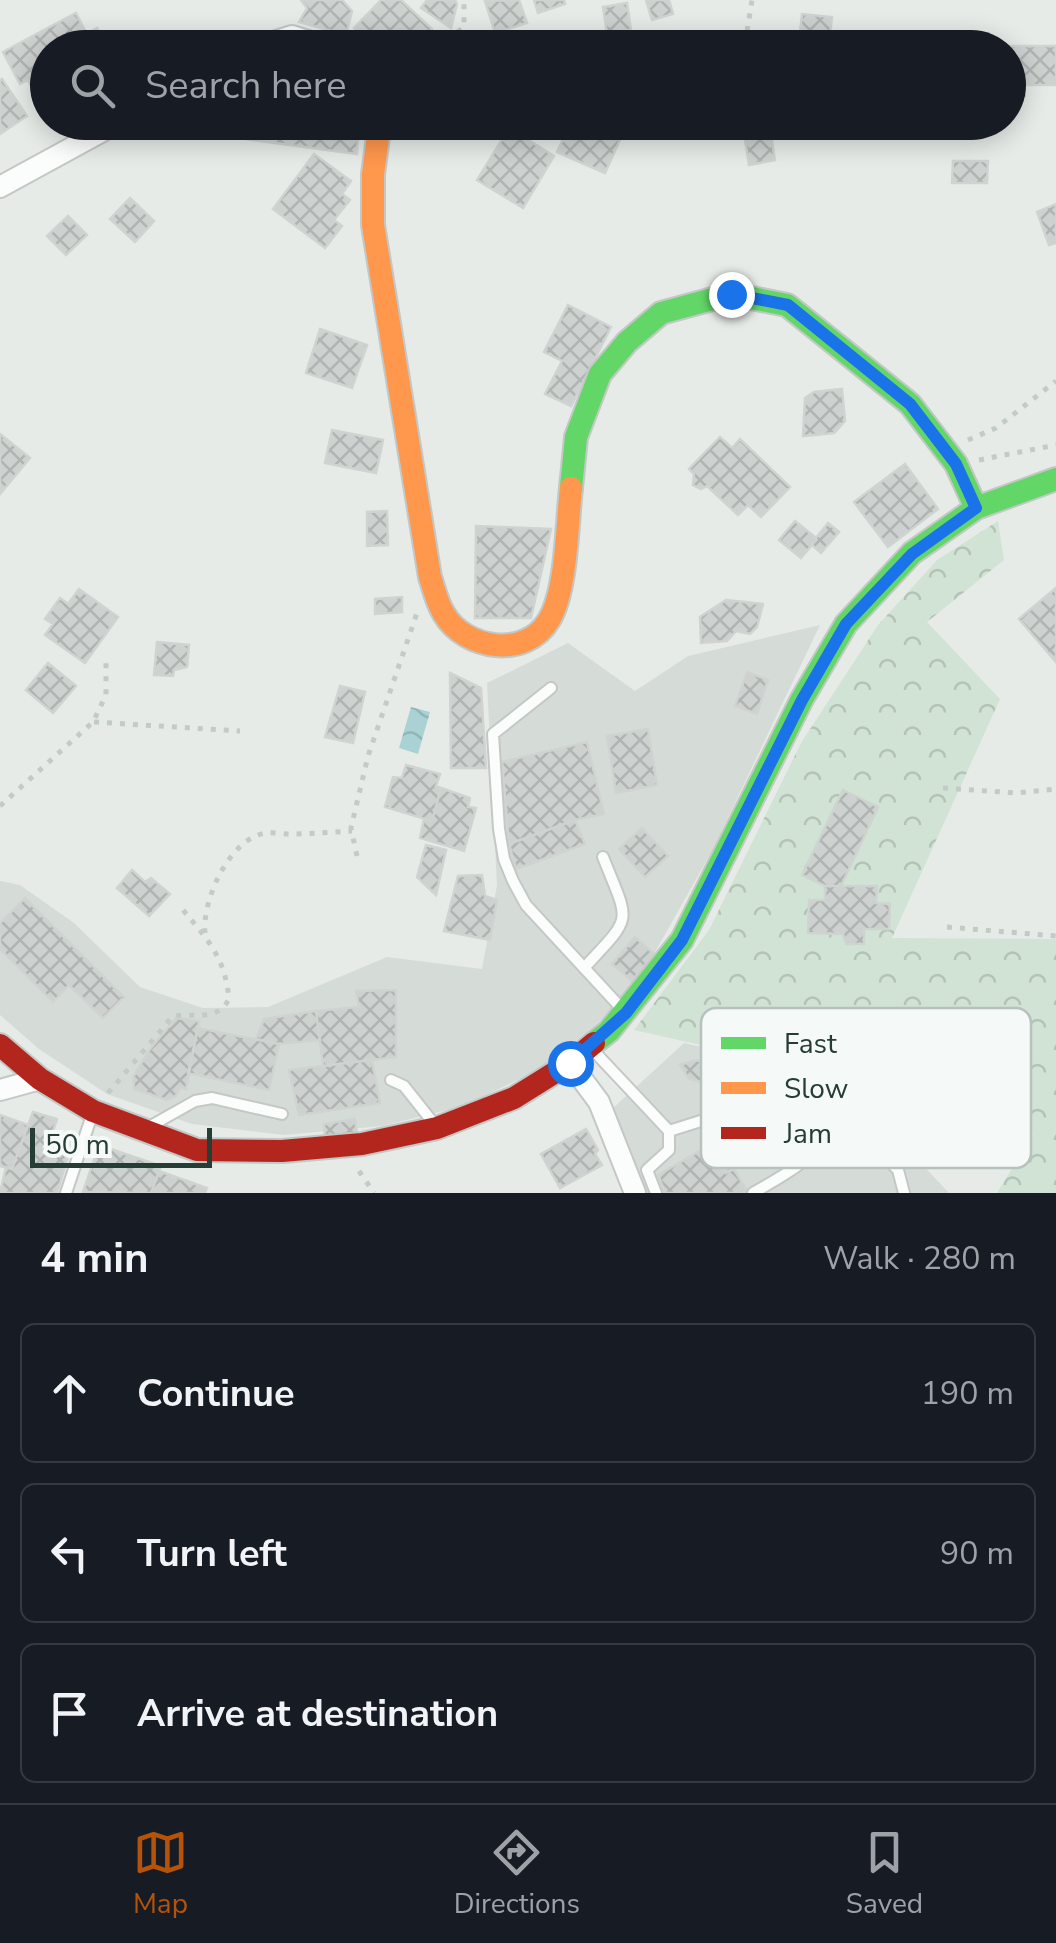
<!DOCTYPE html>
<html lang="en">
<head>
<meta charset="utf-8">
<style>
	body { margin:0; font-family:"Nunito Sans",sans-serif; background:#20242c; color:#f1f3f6 }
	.scale { position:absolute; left:30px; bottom:25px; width:182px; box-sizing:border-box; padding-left:10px; border:5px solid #253d35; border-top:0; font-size:28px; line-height:35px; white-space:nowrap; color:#253d35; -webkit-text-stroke:8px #f5f9f7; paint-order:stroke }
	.stop { position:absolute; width:30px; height:30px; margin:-22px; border:8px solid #1a73e8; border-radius:50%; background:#fff }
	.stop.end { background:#1a73e8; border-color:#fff; box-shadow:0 2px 10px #0008 }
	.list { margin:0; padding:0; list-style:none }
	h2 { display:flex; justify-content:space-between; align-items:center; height:130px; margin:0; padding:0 40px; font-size:42px }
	h2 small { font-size:32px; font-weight:400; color:#9ea1a6 }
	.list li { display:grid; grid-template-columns:65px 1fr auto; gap:30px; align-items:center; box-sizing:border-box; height:140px; margin:0 20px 20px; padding:0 20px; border:2px solid #363941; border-radius:15px }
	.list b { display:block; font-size:38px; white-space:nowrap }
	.list em { font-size:32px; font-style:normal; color:#9ea1a6 }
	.icon { flex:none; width:55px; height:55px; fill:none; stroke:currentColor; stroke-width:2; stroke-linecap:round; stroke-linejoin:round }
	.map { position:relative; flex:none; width:1056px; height:1193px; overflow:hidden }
	.search { position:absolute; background:#171b24; box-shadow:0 5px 25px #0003; left:30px; right:30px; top:30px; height:110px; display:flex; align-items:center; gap:25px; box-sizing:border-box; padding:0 35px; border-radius:55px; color:#9ea1a6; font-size:38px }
	.sheet { height:610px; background:#171b24 }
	nav { display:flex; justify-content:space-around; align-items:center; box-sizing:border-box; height:140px; border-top:2px solid #363941; background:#171b24; font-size:28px; color:#9ea1a6 }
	nav a { display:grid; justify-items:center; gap:5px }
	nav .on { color:#b45309 }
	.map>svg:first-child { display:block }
	.built { fill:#d5dcd8 }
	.forest { fill:url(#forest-crowns) }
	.water { fill:url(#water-waves) }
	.building { fill:url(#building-cross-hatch); stroke:#cfd4d1; stroke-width:2.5 }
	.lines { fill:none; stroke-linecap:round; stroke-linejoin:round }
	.lane-casing { stroke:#c3c8c5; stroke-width:14 }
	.street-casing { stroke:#c3c8c5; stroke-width:24 }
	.fast-casing { stroke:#c2c8c5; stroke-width:26 }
	.slow-casing { stroke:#c2c8c5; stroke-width:26 }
	.jam-casing { stroke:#c2c8c5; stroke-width:26 }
	.path { stroke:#c2cbc6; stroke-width:5; stroke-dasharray:5 8; stroke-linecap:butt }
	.lane { stroke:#fbfcfc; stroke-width:10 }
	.street { stroke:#fbfcfc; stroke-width:20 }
	.fast { stroke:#63d668; stroke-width:22 }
	.slow { stroke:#ff974d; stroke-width:22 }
	.jam { stroke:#b3261e; stroke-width:22 }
	.route { stroke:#1a73e8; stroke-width:12 }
	.key { fill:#f5f9f7; stroke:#b7c1bd; stroke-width:2.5 }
	.key-label { font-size:28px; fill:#253d35 }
</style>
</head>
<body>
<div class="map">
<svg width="1056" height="1193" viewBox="0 0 1056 1193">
	<defs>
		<pattern id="forest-crowns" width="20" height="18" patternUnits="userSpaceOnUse" patternTransform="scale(2.5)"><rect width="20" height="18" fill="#d1e3d5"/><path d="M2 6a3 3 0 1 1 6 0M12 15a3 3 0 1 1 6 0" fill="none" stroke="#b3c4b7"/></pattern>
		<pattern id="water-waves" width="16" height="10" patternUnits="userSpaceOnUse" patternTransform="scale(2.5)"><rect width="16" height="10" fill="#aad2d5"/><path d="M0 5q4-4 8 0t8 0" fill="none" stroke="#92b5b7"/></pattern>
		<pattern id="building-cross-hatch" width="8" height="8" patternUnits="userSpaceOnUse" patternTransform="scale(2.5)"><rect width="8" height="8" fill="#cdd2d0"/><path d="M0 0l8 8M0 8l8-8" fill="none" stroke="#b0b5b3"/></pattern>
	</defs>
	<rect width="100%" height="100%" fill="#e6ebe8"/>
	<!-- built -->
	<path class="built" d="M820,625l-108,226 -58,103 -52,65 -58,48 -80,39 -82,20 -98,9 -92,-11 -85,-30 -68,-45 -39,-34v-134l20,4 54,38 66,64 63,21 65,-1 119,-50 95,12 15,-84 -10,-202 81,-40 67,48 53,-35z
		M684,1043l157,35 108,115h-303l-34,-84z"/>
	<!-- forest -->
	<path class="forest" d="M998,521l6,39 -77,62 73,77 -108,239 164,1v254h-59l36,-59 -119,-41 -280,-63 75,-100 92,-187 77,-118 59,-65z"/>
	<!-- water -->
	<path class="water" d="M411,707l19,5 -12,42 -19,-6z"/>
	<!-- building -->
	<path class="building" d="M301,0h41l10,11 -6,24 -47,-13 8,-14z
		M381,0h20l31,29 -17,19h-40l-21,-20z
		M427,0h28l2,4 -6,24 -30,-20z
		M519,0l8,23 -32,10 -10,-32z
		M534,0h30l1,4 -27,9z
		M646,0h23l4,14 -21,6z
		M627,3l4,27 -24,4 -4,-27z
		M76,13l11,21 10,-6 11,20h-60v40l-13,6 -7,-14 -8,4 -17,-32z
		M802,14l30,3 -3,27 -30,-2z
		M984,46h72v39h-48v-37z
		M2,79l25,37 -27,18v-54z
		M217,122h142l-2,32 -142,-19z
		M571,122h57l-23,51 -48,-21z
		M509,128l45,28 -31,52 -46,-28z
		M771,135l4,25 -26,5 -4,-26z
		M314,154l37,27 -9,13 8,6 -16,20 8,6 -17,22 -52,-39z
		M953,161h35l-1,22h-35z
		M130,198l24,23 -19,21 -25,-23z
		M1056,204v39l-7,2 -12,-33z
		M68,216l19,19 -21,20 -19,-19z
		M568,305l43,22 -40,79 -26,-12 17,-33 -18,-9z
		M320,329l47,16 -15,43 -46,-15z
		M842,389l3,32 -11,12 -31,3 2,-38 9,-6z
		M332,430l51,10 -7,33 -51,-10z
		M0,434l30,24 -30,36z
		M720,437l12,11 8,-9 50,48 -29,30 -13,-12 -10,10 -31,-29 -6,3 -8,-4 1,-11 -5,-5z
		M905,464l33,45 -50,38 -34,-45z
		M387,511l1,34 -21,1v-34z
		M795,521l21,17 12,-15 11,9 -18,21 -9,-8 -11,13 -22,-18z
		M476,526l75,3 -20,89h-56z
		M1056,588v74l-37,-43z
		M79,589l39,28 -33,46 -40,-28 8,-11 -8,-5 15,-21 8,6z
		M402,597v15l-27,2v-15z
		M726,600l37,4 -6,23 -7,7 -14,-3 -9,10 -26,2 -1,-26z
		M157,642l32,3 -2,22 -13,3 -1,6 -19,-1z
		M48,663l28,23 -23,27 -27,-23z
		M747,672l21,8 -11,34 -22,-8z
		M450,673l31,15 5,80h-35z
		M340,686l25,6 -12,51 -28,-6z
		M648,729l9,56 -41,8 -9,-57z
		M587,742l17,72 -29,6 -66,24 -7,-82z
		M406,765l34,9 -4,12 5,2 -9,33 -47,-14 8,-30 9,1z
		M441,788l29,10 -2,9 8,1 -12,43 -44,-13 4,-19 8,2z
		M843,790l35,17 -37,79h-16l-23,-11z
		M575,820l10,24 -69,25 -7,-25z
		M642,828l26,28 -23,21 -26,-28z
		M426,845l20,5 -10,45 -19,-18z
		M132,870l13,12 6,-4 19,16 -21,22 -32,-28z
		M482,875l3,21 12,4 -7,40 -46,-9 14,-55z
		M825,886h52l-1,17 14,1 -1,25h-25v15h-18l-3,-10 -35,-1 1,-33h16z
		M25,898l99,99 -21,21 -34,-33 -16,17 -53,-53v-26z
		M635,937l19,17 -22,27 -20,-17z
		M396,990v67l-73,9 -7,-55 43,-4 -3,-16z
		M316,1011l4,29 -41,4 -23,-5 8,-20z
		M176,1018l23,3 -13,68 -6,-1 -4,8 -9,4 -33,-11 -1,-12 17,-28z
		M198,1028l81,16 -10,46 -81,-17z
		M372,1060l8,43 -81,12 -10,-45z
		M695,1060l62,14 -5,20 -63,-15 -9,-14z
		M790,1104l9,1 8,13 -81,55 -13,-20z
		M33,1112l24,7 -5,15 20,9 -15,50h-57l6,-26 6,2z
		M0,1115l28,10 -16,44 -12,-3z
		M355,1119l3,21 -33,3 -1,-19z
		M586,1129l12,21 -3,4 7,11 -42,23 -19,-34z
		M99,1145l62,21 -10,27 -68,-1z
		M708,1146l18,27 8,-4 14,24h-83l-7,-18z
		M159,1171l48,17 -2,5h-54z"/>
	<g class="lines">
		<defs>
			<path id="lane" d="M551,688l-58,46 6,95 5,30 9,22 13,24 97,105
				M584,968c50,-54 46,-43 19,-111
				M590,1047l79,84v19l-22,20 9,23
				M391,1080l13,6 31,39
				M147,1128l48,-27 17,-3 70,16
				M669,1131l120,-38c25,0 41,7 58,25
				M66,1193l27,-81
				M753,1193c21,-12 43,-24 61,-41 12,-13 17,-27 33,-34l51,52 6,23"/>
			<path id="street" d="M255,48l37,-12 37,12
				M0,187l119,-65
				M570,1063l29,39 36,91
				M0,1090l40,-11"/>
			<path id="fast" d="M571,488l5,-51 24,-63 27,-32 34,-29 70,-19 56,11 123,99 46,60 20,44
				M594,1043l15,-12 73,-91 120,-241 44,-75 66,-71 64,-45 80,-29"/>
			<path id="slow" d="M380,122l-7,52v51l57,352c4,12 7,26 14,37 21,36 82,45 105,6 18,-29 18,-98 22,-132"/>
			<path id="jam" d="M0,1045l40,34 53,32 104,39 85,1 80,-7 75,-16 77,-30 56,-35 24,-20"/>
		</defs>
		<!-- lane casing -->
		<use href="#lane" class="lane-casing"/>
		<!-- street casing -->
		<use href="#street" class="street-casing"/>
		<!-- fast casing -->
		<use href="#fast" class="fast-casing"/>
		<!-- slow casing -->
		<use href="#slow" class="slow-casing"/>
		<!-- jam casing -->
		<use href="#jam" class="jam-casing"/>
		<!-- path -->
		<path class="path" d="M745,44l7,-44
			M437,48l27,-21v-27
			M593,48l81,-8 79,8
			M1008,97l19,-3
			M968,440l28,-12 60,-47
			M979,460l77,-15
			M94,722l146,9
			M943,788l74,5 39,-4
			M0,806l93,-84 13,-27v-33
			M357,856l-6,-28 17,-72 49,-143
			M947,927l109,9
			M205,933c-3,-32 24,-95 61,-100 7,-1 16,1 23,1 21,0 42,-2 63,-3
			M108,1093l65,-77c21,-3 44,6 56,-17 -4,-41 -20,-58 -46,-89
			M359,1171l15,22"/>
		<!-- lane -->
		<use href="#lane" class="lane"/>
		<!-- street -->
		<use href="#street" class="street"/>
		<!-- fast -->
		<use href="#fast" class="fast"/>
		<!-- slow -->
		<use href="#slow" class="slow"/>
		<!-- jam -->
		<use href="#jam" class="jam"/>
	</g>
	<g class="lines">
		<!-- route -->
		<path class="route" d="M570,1063l56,-50 56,-73 120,-240 44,-76 66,-70 64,-46 -20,-44 -46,-60 -122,-99 -57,-11"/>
	</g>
	<!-- legend -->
	<rect x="701" y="1008" width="330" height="160" rx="15" class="key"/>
	<rect x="721" y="1037" width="45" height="12" fill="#63d668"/>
	<rect x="721" y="1082" width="45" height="12" fill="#ff974d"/>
	<rect x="721" y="1127" width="45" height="12" fill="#b3261e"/>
	<g class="key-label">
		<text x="784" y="1053">Fast</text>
		<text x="784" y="1098">Slow</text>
		<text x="784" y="1143">Jam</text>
	</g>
</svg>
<div class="scale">50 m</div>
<div class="stop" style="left:570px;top:1063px"></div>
<div class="stop end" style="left:731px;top:294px"></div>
<div class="search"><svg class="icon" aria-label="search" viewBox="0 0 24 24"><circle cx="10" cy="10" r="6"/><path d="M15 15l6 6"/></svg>Search here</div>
</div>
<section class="sheet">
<h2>4 min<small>Walk · 280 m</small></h2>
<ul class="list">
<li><svg class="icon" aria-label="ahead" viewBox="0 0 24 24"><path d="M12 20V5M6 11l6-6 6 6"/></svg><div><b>Continue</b></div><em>190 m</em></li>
<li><svg class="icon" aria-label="left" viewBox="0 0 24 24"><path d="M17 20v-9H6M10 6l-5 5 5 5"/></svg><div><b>Turn left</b></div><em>90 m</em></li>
<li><svg class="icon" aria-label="arrive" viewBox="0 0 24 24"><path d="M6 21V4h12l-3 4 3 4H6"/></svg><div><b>Arrive at destination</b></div></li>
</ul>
</section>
<nav>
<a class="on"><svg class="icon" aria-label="map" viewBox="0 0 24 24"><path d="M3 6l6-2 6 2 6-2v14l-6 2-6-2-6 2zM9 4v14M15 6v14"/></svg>Map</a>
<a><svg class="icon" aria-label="directions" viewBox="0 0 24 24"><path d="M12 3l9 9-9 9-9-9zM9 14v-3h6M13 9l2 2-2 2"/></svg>Directions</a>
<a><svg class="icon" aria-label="saved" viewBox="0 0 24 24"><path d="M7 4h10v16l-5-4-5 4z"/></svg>Saved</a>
</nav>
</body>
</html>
